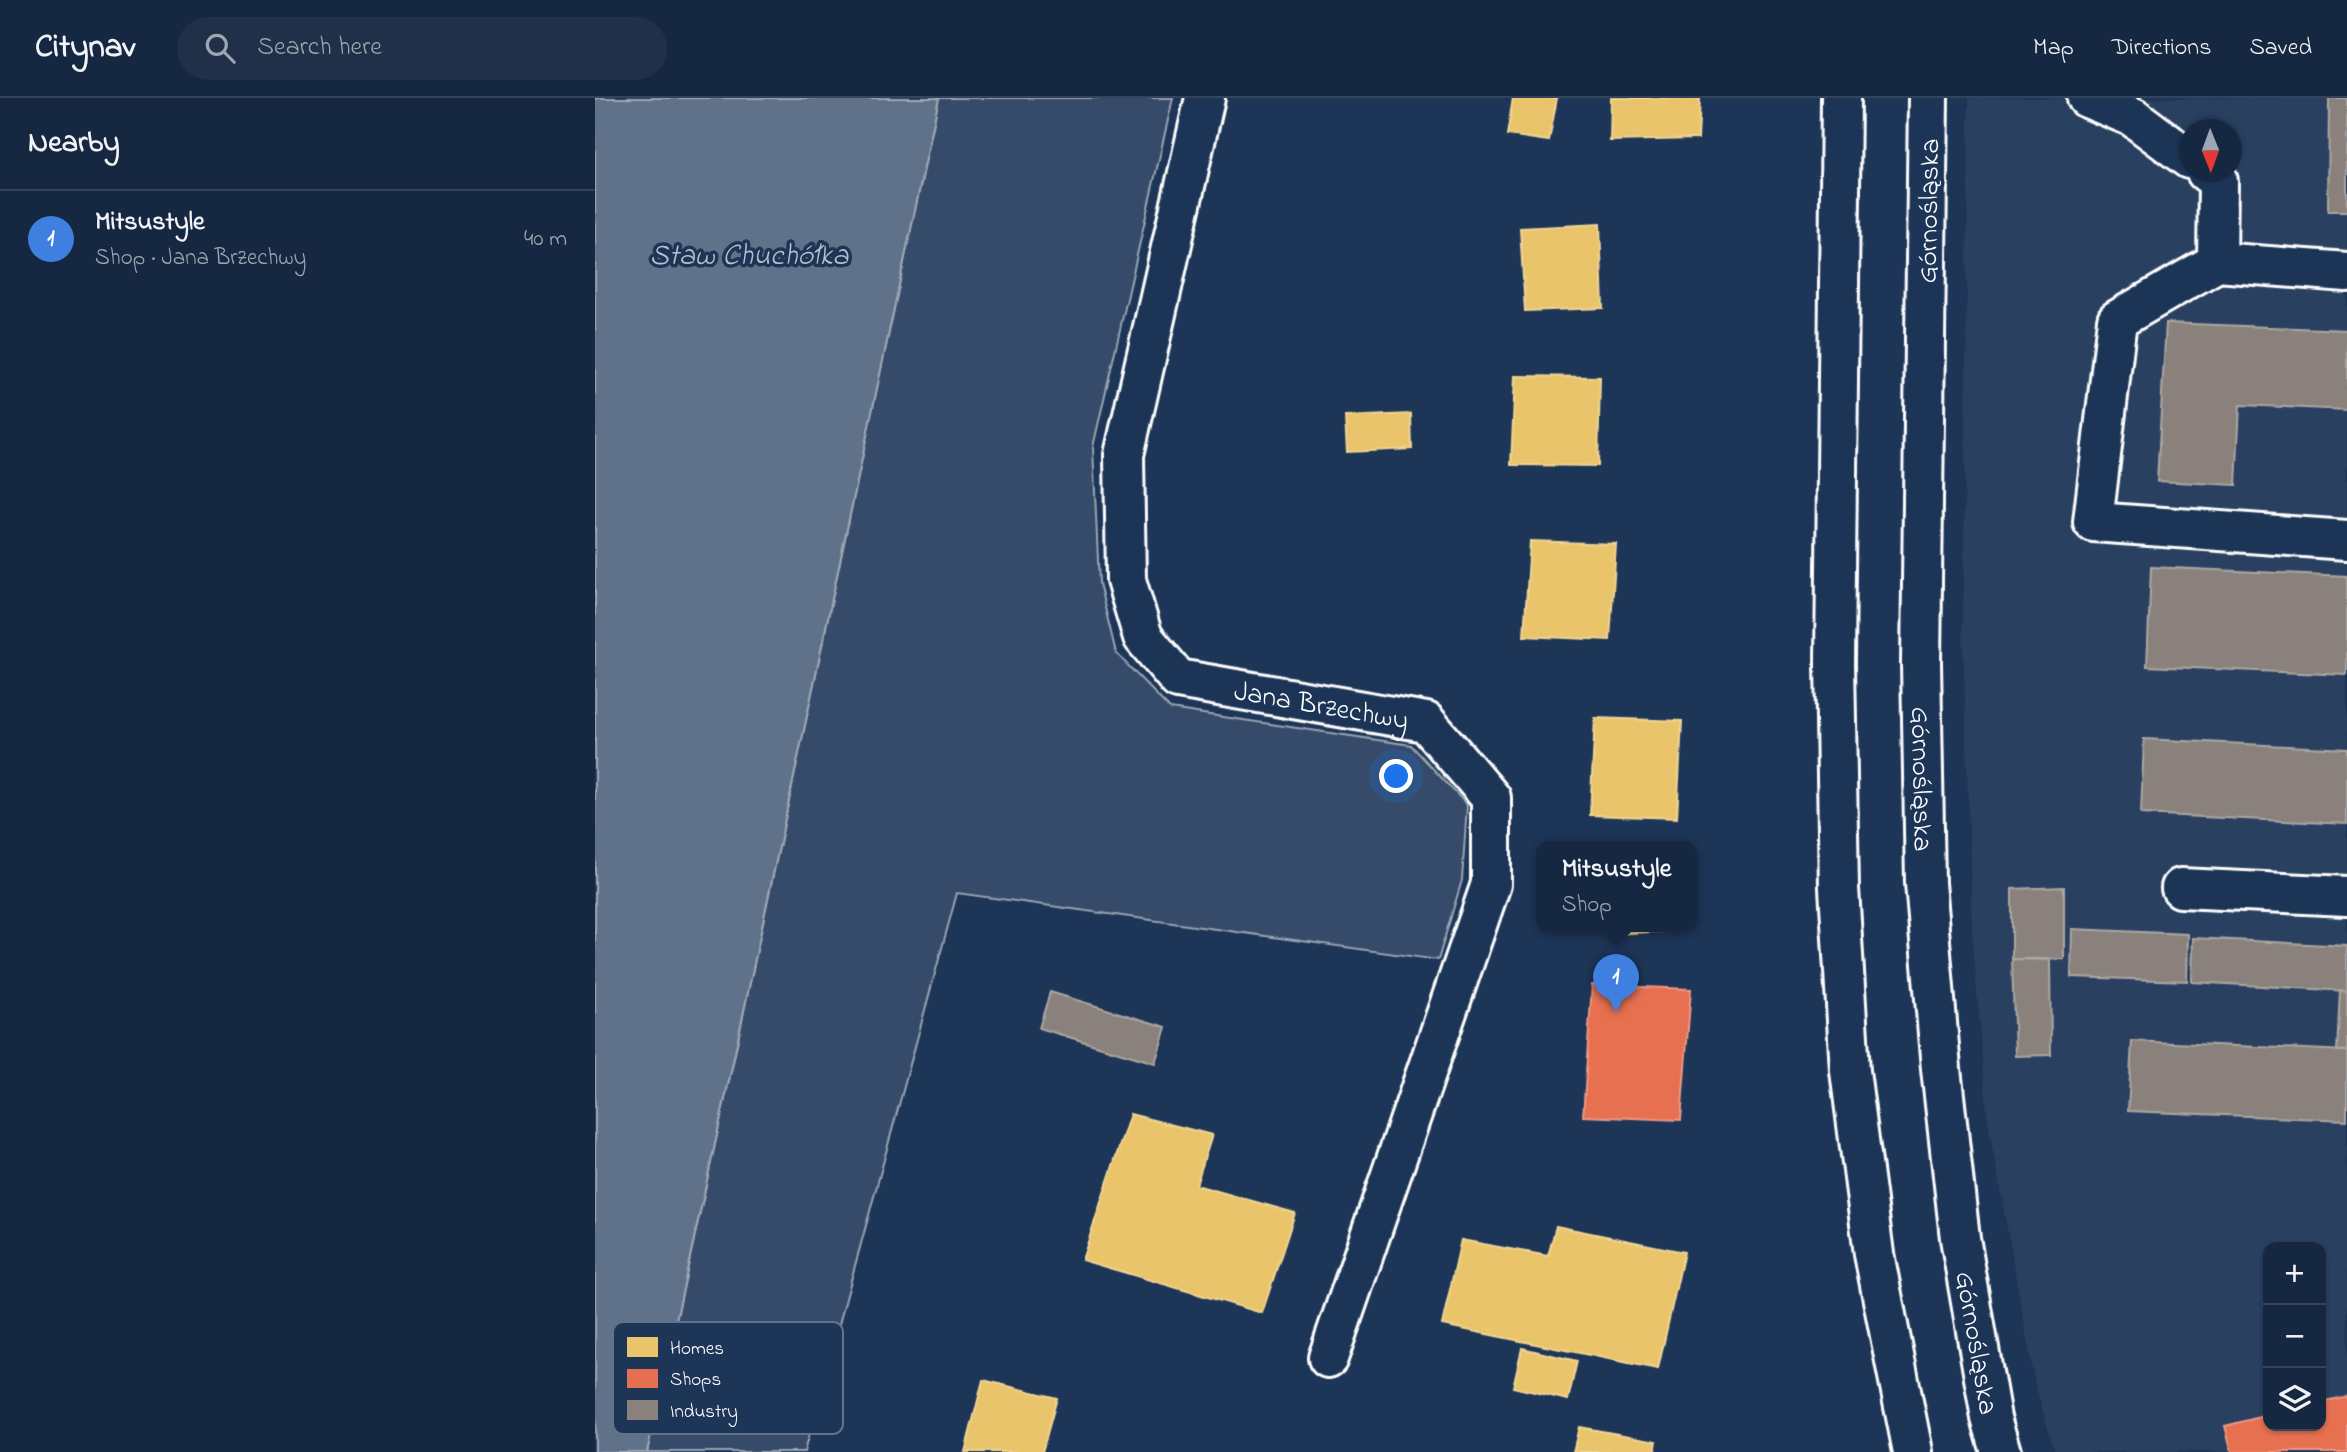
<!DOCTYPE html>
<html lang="en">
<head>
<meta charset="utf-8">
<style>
	body { margin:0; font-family:"Indie Flower",sans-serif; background:#1f3048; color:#f1f3f6 }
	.controls { position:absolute; right:21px; bottom:21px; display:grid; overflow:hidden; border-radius:14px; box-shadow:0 2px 5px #0004 }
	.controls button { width:63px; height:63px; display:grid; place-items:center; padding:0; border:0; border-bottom:2px solid #35445a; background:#162841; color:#f1f3f6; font:35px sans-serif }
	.compass { position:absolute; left:1584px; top:21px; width:63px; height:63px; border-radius:50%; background:#162841; box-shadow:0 2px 5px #0004; rotate:179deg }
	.you { position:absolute; left:802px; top:679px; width:24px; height:24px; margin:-18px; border:5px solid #fff; border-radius:50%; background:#1a73e8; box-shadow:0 0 0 10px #1a73e833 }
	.badge { display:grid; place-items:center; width:46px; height:46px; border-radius:50%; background:#d6ab8b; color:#fff; font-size:23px; font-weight:700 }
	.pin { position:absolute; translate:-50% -58px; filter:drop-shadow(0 2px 4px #0008) }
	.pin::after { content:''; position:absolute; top:37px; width:24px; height:21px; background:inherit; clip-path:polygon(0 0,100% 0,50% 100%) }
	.popup { position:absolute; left:941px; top:743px; width:161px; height:91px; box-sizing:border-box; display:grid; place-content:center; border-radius:14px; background:#162841; filter:drop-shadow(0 2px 5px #0005); font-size:23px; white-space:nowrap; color:#9ea6b1 }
	.popup b { font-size:26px; color:#f1f3f6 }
	.popup::after { content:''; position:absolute; left:50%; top:100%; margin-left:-14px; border:14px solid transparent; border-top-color:#162841 }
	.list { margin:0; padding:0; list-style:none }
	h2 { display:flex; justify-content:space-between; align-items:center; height:91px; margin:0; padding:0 28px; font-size:30px }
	h2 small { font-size:23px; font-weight:400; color:#9ea6b1 }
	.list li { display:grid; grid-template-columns:46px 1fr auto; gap:21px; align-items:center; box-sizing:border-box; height:98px; padding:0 28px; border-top:2px solid #35445a }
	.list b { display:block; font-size:26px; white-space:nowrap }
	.list p { margin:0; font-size:23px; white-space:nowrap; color:#9ea6b1 }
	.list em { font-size:23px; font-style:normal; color:#9ea6b1 }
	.icon { flex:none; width:38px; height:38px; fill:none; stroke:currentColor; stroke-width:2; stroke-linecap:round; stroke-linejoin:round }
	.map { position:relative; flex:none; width:1752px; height:1354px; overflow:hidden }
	header { display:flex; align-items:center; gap:42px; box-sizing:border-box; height:98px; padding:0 35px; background:#162841; border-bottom:2px solid #35445a }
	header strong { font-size:33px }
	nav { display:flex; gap:38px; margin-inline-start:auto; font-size:24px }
	.search { width:490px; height:63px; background:#1f3048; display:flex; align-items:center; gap:18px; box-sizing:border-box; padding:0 24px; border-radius:38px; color:#9ea6b1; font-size:26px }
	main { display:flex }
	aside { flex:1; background:#162841 }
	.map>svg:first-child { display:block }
	.built { fill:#2a4161; fill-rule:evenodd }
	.green { fill:#364b69; stroke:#9aa5b4; stroke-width:2 }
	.water { fill:#617289; stroke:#a0aab8; stroke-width:2 }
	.homes { fill:#e9c46a; stroke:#f0d697; stroke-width:2 }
	.shops { fill:#e76f51; stroke:#ee9a85; stroke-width:2 }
	.industry { fill:#8a817c; stroke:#ada7a3; stroke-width:2 }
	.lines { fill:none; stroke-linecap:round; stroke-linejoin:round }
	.minor-casing { stroke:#fff; stroke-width:44 }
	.primary-casing { stroke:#fff; stroke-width:44 }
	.minor { stroke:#1d3557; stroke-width:38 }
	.primary { stroke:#1d3557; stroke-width:38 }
	.labels { text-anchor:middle; stroke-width:7; stroke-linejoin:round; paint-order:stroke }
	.street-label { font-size:28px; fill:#fff; stroke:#1d3557 }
	.water-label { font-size:30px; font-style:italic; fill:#b8c0ca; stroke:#1d3557 }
	.key { fill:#1d3557; stroke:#617289; stroke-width:2 }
	.key-label { font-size:19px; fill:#fff }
</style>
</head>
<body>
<header>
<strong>Citynav</strong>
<div class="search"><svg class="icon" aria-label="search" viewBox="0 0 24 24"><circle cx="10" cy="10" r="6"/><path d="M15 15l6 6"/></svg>Search here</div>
<nav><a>Map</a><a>Directions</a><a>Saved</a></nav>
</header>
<main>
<aside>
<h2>Nearby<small></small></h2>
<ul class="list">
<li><span class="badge" style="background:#3f7fe0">1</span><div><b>Mitsustyle</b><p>Shop · Jana Brzechwy</p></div><em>40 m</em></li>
</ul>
</aside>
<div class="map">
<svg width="1752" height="1354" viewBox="0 0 1752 1354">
	<rect width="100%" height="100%" fill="#1d3557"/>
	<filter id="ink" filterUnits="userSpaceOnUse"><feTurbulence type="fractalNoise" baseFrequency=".0143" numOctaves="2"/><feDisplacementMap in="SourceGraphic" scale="14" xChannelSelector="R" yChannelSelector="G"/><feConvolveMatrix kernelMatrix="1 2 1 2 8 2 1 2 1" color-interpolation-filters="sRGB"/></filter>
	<g filter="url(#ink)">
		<!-- built -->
		<path class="built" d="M1374,0h378v1354h-292l-20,-68 -47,-262 -16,-191 -9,-294zM1594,32h42v42h-42zM1673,1149h53v179h-53z"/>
		<!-- green -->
		<path class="green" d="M344,0h234l-80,349 6,136 17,70 54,56 241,36 56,60 -5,75 -24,80 -481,-67 -153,559h-157l85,-385z"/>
		<!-- water -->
		<path class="water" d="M0,0h344l-207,969 -85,385h-52z"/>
		<!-- homes -->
		<path class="homes" d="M918,0h44l-8,43 -42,-6z
			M1016,0h89l-2,41 -88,2z
			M1005,126l3,84 -78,3 -5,-83z
			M920,278l85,1 -2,89 -87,-1z
			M816,316l1,35 -65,3 -2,-35z
			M935,443l86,3 -6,96 -86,-4z
			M1000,620l87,3 -5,97 -87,-3z
			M1017,828h59v5l-59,3z
			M535,1016l82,21 -16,50 99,28 -33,100 -180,-53z
			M961,1128l128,26 -26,117 -216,-44 19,-85 87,16z
			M927,1250l55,13 -9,39 -55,-13z
			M388,1282l74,18 -15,54h-77z
			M984,1329l78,14 -2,11h-82z"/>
		<!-- shops -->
		<path class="shops" d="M997,887l99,4 -10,131 -98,-4z
			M1752,1298v56h-115l-7,-26 43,-11v11h53v-24z"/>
		<!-- industry -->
		<path class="industry" d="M1734,0h18v113h-19z
			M1571,225l181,7v80l-107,-5 -4,80 -79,-4z
			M1556,469l196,9v99l-200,-9z
			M1549,641l203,10v75l-206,-10z
			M1469,789v72h-52v-70z
			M1477,831l116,5 -1,47 -116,-4z
			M1598,840l154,8v45l-155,-9z
			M1417,861l38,1 1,95 -36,1z
			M1745,892l7,1v60h-10z
			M455,894l116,35 -11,36 -116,-35z
			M1537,943l215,10v69l-219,-9z"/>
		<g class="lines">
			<defs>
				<g id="minor">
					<path id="s1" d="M610,0l-81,357 2,125 17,57 35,42 248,43 65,76v86l-163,474"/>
					<path d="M1492,0l46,19 56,42"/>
					<path d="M1611,74l12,9 -1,81"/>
					<path d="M1752,174l-130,-10 -100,58 -24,202 254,18"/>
					<path d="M1586,790l166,8"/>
				</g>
				<g id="primary">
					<path d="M1246,0l-6,565 4,225 11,183 24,183 39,198"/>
					<path id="s2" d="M1333,0l-7,565 4,220 16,186 19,169 31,180 10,34"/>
				</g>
			</defs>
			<!-- minor casing -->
			<use href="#minor" class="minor-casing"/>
			<!-- primary casing -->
			<use href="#primary" class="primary-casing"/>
			<!-- minor -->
			<use href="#minor" class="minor"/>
			<!-- primary -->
			<use href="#primary" class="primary"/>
		</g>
	</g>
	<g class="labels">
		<!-- street labels -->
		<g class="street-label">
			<text transform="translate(1332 113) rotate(-89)" y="10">Górnośląska</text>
			<text dy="10" stroke="none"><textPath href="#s1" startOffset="751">Jana Brzechwy</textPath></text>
			<text dy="10" stroke="none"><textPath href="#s2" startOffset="681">Górnośląska</textPath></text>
			<text dy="10" stroke="none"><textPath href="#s2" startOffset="1248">Górnośląska</textPath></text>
		</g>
		<!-- water labels -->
		<g class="water-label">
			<text x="154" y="166">Staw Chuchółka</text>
		</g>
	</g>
	<!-- legend -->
	<rect x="18" y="1224" width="230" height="112" rx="10" class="key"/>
	<rect x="32" y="1239" width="31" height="20" fill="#e9c46a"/>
	<rect x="32" y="1271" width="31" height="19" fill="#e76f51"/>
	<rect x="32" y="1302" width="31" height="20" fill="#8a817c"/>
	<g class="key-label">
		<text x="75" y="1256">Homes</text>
		<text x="75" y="1287">Shops</text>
		<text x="75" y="1319">Industry</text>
	</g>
</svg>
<div class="controls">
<button>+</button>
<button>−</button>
<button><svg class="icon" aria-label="layers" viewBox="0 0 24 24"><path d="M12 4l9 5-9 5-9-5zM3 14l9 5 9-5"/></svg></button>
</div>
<svg class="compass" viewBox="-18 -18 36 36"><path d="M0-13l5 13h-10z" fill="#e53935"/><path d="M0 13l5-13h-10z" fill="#9ea6b1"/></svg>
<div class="you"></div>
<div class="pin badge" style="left:1021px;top:914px;background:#3f7fe0">1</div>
<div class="popup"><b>Mitsustyle</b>Shop</div>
</div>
</main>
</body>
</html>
